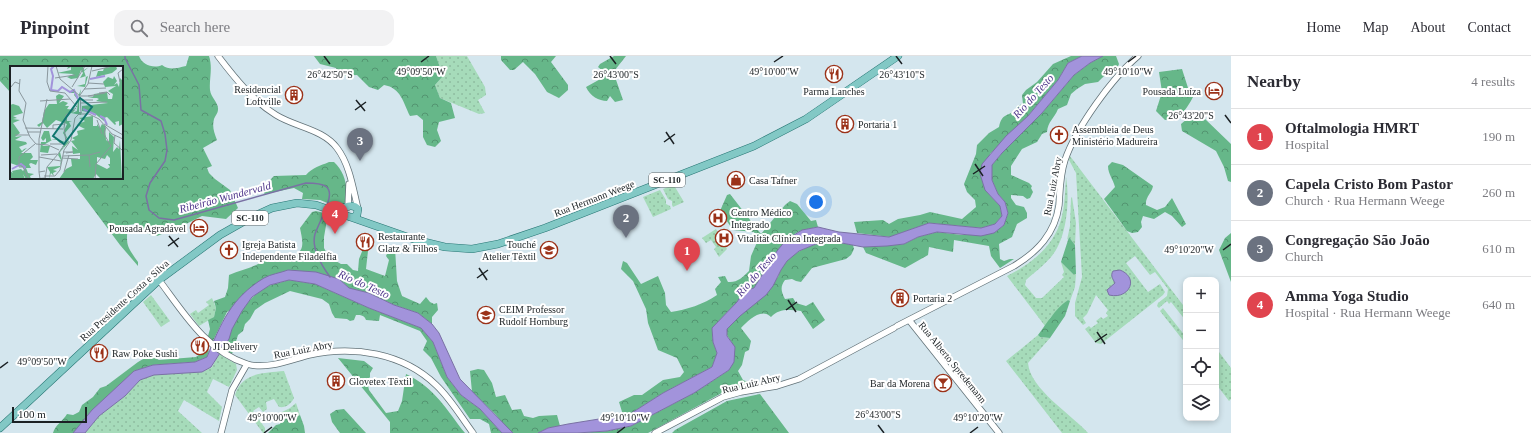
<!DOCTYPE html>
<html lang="en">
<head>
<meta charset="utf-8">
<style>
	body { margin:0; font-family:Georgia,serif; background:#f2f2f3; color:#2b2b33 }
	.controls { position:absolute; right:12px; bottom:12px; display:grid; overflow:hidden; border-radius:8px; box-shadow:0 2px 6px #0003 }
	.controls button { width:36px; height:36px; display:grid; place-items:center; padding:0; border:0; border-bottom:1px solid #e1e1e2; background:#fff; color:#2b2b33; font:20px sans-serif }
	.scale { position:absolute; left:12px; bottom:10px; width:75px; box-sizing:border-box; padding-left:4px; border:2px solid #1b2124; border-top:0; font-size:11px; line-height:14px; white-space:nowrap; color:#1b2124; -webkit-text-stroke:3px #fff; paint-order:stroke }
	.you { position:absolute; left:816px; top:146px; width:14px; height:14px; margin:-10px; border:3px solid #fff; border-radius:50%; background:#1a73e8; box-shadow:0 0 0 6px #1a73e833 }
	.badge { display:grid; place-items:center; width:26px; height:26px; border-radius:50%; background:#2563eb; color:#fff; font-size:13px; font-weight:700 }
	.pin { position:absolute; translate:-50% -33px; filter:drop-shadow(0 1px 2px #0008) }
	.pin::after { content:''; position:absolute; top:21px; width:14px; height:12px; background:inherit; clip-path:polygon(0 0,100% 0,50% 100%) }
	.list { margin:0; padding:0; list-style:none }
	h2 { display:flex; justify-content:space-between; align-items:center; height:52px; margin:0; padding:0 16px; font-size:17px }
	h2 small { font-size:13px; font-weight:400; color:#7c7c81 }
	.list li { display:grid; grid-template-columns:26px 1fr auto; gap:12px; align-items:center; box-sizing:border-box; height:56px; padding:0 16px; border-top:1px solid #e1e1e2 }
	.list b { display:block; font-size:15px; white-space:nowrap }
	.list p { margin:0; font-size:13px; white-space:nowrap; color:#7c7c81 }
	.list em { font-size:13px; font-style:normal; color:#7c7c81 }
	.icon { flex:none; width:22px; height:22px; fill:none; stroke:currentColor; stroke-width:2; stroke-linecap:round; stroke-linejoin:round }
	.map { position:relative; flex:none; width:1231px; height:377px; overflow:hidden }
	header { display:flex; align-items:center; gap:24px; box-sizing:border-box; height:56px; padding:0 20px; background:#fff; border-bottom:1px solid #e1e1e2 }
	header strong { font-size:19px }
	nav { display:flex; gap:22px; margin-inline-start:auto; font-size:14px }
	.search { width:280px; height:36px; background:#f2f2f3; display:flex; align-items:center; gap:10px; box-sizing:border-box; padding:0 14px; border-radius:12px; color:#7c7c81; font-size:15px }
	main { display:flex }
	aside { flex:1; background:#fff }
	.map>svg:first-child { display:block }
	.grass { fill:url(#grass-dots) }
	.forest { fill:url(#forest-crowns) }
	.water { fill:#a293db; stroke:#7a71a4 }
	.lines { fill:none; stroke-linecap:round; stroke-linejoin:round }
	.stream { stroke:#7a71a4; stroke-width:1.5 }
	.tertiary-casing { stroke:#627278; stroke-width:7 }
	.primary-casing { stroke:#277674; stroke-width:8 }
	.tertiary { stroke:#fff; stroke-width:5.5 }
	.primary { stroke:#82c8c5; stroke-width:7 }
	.ticks { fill:none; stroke:#1b2124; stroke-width:1.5 }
	.labels { text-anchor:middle; stroke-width:4; stroke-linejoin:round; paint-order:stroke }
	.shield { fill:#fff; stroke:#5f6466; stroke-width:1 }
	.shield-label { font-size:9px; font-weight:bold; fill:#1b2124 }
	.poi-label { font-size:10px; fill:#1b2124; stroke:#fff; text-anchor:start }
	.street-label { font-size:10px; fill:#1b2124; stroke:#fff }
	.water-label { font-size:11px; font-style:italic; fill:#4e358a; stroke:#fff }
	.inset-river { fill:none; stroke:#a293db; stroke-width:2 }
	.inset-road { fill:none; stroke:#8a979d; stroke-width:1 }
	.view { fill:#0f766e; fill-opacity:0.15; stroke:#0f766e; stroke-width:2 }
	.inset-edge { fill:none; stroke:#1b2124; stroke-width:2 }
	.ticks-label { font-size:10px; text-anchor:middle; fill:#1b2124; stroke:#fff; stroke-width:4; stroke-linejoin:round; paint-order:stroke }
</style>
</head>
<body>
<header>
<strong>Pinpoint</strong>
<div class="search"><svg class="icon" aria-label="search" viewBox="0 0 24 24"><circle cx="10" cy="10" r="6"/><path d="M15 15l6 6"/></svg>Search here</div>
<nav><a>Home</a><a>Map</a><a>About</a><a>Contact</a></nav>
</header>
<main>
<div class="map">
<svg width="1231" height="377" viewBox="0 0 1231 377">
	<defs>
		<pattern id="grass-dots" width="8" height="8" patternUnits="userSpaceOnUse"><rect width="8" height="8" fill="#a6dbba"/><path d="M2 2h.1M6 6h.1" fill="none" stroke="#8ebca0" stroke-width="1.8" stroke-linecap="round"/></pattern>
		<pattern id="forest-crowns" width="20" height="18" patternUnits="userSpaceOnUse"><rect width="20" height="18" fill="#66b789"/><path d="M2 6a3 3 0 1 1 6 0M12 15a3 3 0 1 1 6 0" fill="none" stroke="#539470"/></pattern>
	</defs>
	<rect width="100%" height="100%" fill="#d4e6ee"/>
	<!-- grass -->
	<path class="grass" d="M436,0h31l18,31 1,8 -8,5 7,13 -6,1 -39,-16 -5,-13 8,-9z
		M1070,100l116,153v12l-15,-19 -2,2 -2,-3 -8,7 -2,-2 1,-3 9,-7 1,-7 -13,-17 -5,3 -15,-19 -9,7 22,29 12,-8 5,8 -2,3 -62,49 -5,-1 -11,-14 4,-3 2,2 7,-5 -2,-2 5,-4 2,2 5,-3 -2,-3 2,-3 -12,-15 -9,19 -4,4 3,5 -3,2 -8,-9v-13l7,-26 -6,-104 -7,-13z
		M1066,121c4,23 1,62 -15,80 -7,8 -17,16 -25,23l-1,5 11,13h6l22,-21 -2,-2 2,-3 -3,-10 12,12h3l-1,13 -5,14 -2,-1 -18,18 -1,3 -4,5 -38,-50c24,-12 46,-29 54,-56 4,-14 4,-29 5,-43z
		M671,130l4,1 9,15 -11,5 -1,-2v-4l-4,-2 -5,-10z
		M660,134l6,10v4l4,2 1,3 -18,8 -10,-20z
		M1072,141l4,26 -1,22 -6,-8 -2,3 3,-14 1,-28z
		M716,173l11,20 -8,8 -5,-8 2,-2 -5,-7 -5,3 -4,-5z
		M151,239l19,26 -9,6 -18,-25z
		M212,242l4,10 -2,9 -15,9 -9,-12 6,-4 2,3 11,-8 -3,-3z
		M1163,252l23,29v7l-26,-33z
		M1038,279l2,2 10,1 -22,25c2,26 43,51 60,70h-26l-56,-72z
		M1216,292l15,20v31l-2,2 -13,-17v-17l1,-1 -1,-3 2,-1 -2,-2z
		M219,298l17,10 1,6 -8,17 -16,-8 -6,13 15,15 -3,14 -35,-21 -6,11 24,22h-117l14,-17 26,-20 15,-16 14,-5 48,-3 10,-5z
		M284,315l10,27c-3,6 -8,10 -15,9l-5,-8 -8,3 1,7 -4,3 -4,-5 -6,4 12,17v5h-2l-28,-38c7,-23 29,-22 49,-24z
		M296,347l4,12 -7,3 -5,-1 -2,2 -4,1 -2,-7 10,-5z"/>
	<!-- forest -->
	<path class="forest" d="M0,0h139c3,9 15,13 23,9 8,6 15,3 24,1l3,-10h20c4,12 0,23 1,34 1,8 9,13 8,20 0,3 -3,6 -4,9 -2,8 0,13 3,21l-14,8 9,18 -5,2 2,5 6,6 15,11 8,18 -12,11 -24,-3 -18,9 -27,11 -13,-3 -8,-9 -8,1c-2,20 -2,20 10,37v4l-18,-21 -50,-67h52v-111h-111v26l-11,-12z
		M314,0h122l7,20 -8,9 5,13 11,5 4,15 -16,4 -2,8 4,11 -6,6 -8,-2 -4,-8v-17l-6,-5 -7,1c-7,-14 -9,-28 -26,-31l-6,5 -9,-3 -12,-12 -17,1 -4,-8 -16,-4z
		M501,0h55l-5,6 17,23v5l-9,8 -12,-6 -12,-18 -12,-12 -9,8h-4l-9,-10z
		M614,0h12l-11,14 -1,4 9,26 -8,2 -5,-6 -3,5c-8,0 -17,-5 -21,-14l18,-10 1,-4 -7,-6 2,-3z
		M1071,0h11l-14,7 -10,17 -30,36 -38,38 -5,36 15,16 2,10 -7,8 -14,4 -52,-5 -39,14 -33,-4 -3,-11 29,-2 6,4 9,-5 22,-4 10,-3 32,7 14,-12 -1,-7 -8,-8 -3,-8 12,-30 1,-9 12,-12 10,-6c3,-14 8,-10 16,-17 3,-3 3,-5 8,-6l-1,-9 4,-5 11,-8 16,-18z
		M1103,0h13l3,8 -4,9 -10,2 -7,7 -13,2 -8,5 -6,5 -4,11 -9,4c-4,10 -10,12 -11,23l-5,2 -5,8 -15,7 -11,17v9l18,8 3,3 -1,2 2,4 -3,6 -3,1 -4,-3 -12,-1v3l5,7 8,2 3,6v5l-10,6 -5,13 -13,7 1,15 4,2 6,-2h4l-14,9 -9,-12 -2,-10 -35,-6 -1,12 -24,-5 -1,8 -23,13 -39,-15 -3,-6 41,-3 14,-7 19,-5 25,3 32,-2 10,-8 4,-12 -3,-11 -7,-8 -6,-14v-15l10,-12 40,-40 32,-38 16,-12z
		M1182,13l7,22 4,6c-7,13 -12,21 -28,23l-9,-9 6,-19 -3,-20z
		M1204,62l27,26v38l-3,-1 -4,-14 -8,-16 -34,-20 -1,-7 6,-5z
		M329,106h5c12,11 15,28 10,43l-9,1 -15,-6 -18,-1 1,-6 -9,-5 -29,6 -5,-4 14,-14 32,-1c7,-8 14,-9 23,-13z
		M1112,106l11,3 30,21c-1,7 -8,11 -7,19l11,5 8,-3 7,-9 14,26 -4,3 -10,-11 -7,-4 -11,7 -11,-3 -2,6 1,5 -4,5 -6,1 -5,-2 -23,-32 11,-12c-2,-8 -7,-13 -7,-21z
		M730,138l31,40 24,-29 5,-4 7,3 14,17 5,-1 2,7c-5,1 -13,2 -18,4 -23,12 -32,37 -46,57l-10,3 -7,11 -25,26 1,14 4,11 -5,14 -49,26 -33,21 -7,1 -4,-13 15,-7h8l21,-15 17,-3 4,-5 -7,-14 -19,-8 -10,-27 -2,-14 -13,-28 -12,-12 2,-8 4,2 14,21 17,-8 7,17 1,12 5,7c15,-2 33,-8 46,-17l-2,-6 6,-7 -3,-5 7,-1 3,6c9,1 15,-5 21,-11l2,-15 7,-16 -4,-8 -21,-2 -13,-19 7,-16z
		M316,155l12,3 -4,23v11l5,9 12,7h6l6,6 5,1 1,-12 4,-10 5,2 -2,18 19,7 4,-16 -3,-4 5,-11 4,3 2,33 5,15 18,8 6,-7 4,5 4,2 3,-1 1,7 -6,7v7l-14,-11 -24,-8 -25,-12 -20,-5 -10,-9 -51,-9 -61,42 -15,31 -4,-7 2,-7 -2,-9 6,-3 2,-9 -2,-7 11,-4 3,-9 1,-13c11,-5 22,-6 32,-13 5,-3 7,-7 13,-8 5,-1 10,2 15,4 17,-6 14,-15 11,-30l12,-16z
		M1231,177v49l-12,-32 6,-12z
		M1069,181l6,8 1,29h-3l-12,-12z
		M831,185l22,4 1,4 -3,6 -5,4 -34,9 -11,14 -5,-1 -4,-2 -7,1c-5,7 -4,11 0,19l8,-1 3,5 10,3 7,-4 12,18 -12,9 -12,-18c-13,-1 -21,-3 -30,6 -10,-10 -23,4 -30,11l10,13 -2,9 -4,2 -3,13 -4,6 5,9 10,4 1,3 -23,1 -83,45h-71l30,-2 24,-5 63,-33 35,-23 6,-22 -8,-13v-6l51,-52c8,-24 30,-32 53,-36z
		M289,224l26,4 54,24 52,20 12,14 14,35 14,18 19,14 22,24h-11l-2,-9 -9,-5h-10l-29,-42 -10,-19 -8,-8 4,-9 -7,-10 -40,-16 -1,6 -13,-1c-2,-5 -5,-5 -10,-5l-2,5 -4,1 -3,-2 -12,-1 -3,-5 -3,-9 -7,-5 -32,-8 -25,12 -10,7 -5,9 -5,5 -2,7 -5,4 -6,19 -10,-5c5,-7 7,-13 10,-20 7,-18 21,-37 39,-44 6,-2 12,-3 18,-5z
		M1068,244l2,1 -5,15 -15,22 -10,-1 -2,-2c9,-12 17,-26 30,-35z
		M207,293l2,2 -2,6 -12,5 -42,3 -19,6 -61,62h-20c2,-8 10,-12 14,-19l6,1 6,-3 3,-7 11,-8 7,-9 6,-2 32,-24 12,-7 9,5 37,-3z
		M338,302l26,3 9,7 -3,5v4l-3,4 2,9 17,23 12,-2 4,-10 4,-27c30,15 39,34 59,59h-75v-11z
		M478,313l6,1 8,13 4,14 9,-2 7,15 9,-1 3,7 9,2 6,-2 18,-1 3,11 -12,2 -10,5h-25l-7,-6 -11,-13 -23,-22 -2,-21z
		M760,338l29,39h-117l3,-3 52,-29z
		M344,353l22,24h-26l-8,-11 -2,-8 6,-4z
		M300,359l4,11 1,7h-37l8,-8 4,-1 2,-4 4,-1 2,-2 6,1z"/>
	<!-- water -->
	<path class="water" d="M1082,0h21l-13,7 -16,12 -32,38 -40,40 -10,12v15l6,14 7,8 3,11 -4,12 -10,8 -13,3 -44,-4 -19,5 -14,7 -17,2 -24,1 -32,-6 -15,3 -17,7 -12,10 -6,9 -8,16 -7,9 -26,21 -13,13v7l8,11 -1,15 -5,8 -35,23 -63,33 -24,5 -30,2h-39l10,-5 20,-4 62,-10 33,-21 49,-26 5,-14 -4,-11 -1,-14 25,-26 7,-11 10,-3 23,-37 9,-11 16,-10 16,-3 21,5 50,5 40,-14 52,5 14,-4 7,-8 -2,-10 -15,-16 -5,-16 2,-10 24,-28 22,-20 30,-36 10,-17z
		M288,214l28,2 23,7 10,9 20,5 25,12 24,8 14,11 7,9 21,46 53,54h-11l-22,-24 -19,-14 -14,-18 -14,-35 -12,-14 -52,-20 -54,-24 -26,-4 -19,5 -18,12 -10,14 -10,18 -3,10 -18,28 -9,5 -48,3 -14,5 -15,16 -26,20 -14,17h-12l19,-23 42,-39 19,-6 42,-3 12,-5c14,-34 24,-59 57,-79 7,-4 16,-5 24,-8z
		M1120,214c20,8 9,30 -11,25l-2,-5 8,-7c-2,-4 -5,-7 -2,-12z"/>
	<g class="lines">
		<!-- stream -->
		<path class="stream" d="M125,0v2l14,27 2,25 20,11 4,13 2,16 -2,11 -15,22 -4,13 3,14 10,8 15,2 132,-37c17,0 29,2 21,22
			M325,155c-3,7 -7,15 -10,23 -4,14 7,32 15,43"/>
		<defs>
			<path id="tertiary" d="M218,0c16,21 35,45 58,59 19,12 47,14 61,33 13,17 16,41 21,61
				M348,151l1,-23
				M159,224c24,32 47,71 88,84 19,6 43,-4 62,-9 44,-10 94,-2 127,30 15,14 25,32 37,48
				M909,264l90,113
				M897,270l117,-60c23,-14 41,-32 45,-61 1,-15 1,-30 6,-45 11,-32 47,-82 73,-104
				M221,377l11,-43 15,-26
				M655,377l68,-36 18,-5 36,-6 22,-7 95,-51"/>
			<path id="primary" d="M334,155c8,-2 18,-9 24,-2l-1,6 -3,2h-4
				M0,372l159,-148 61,-45 30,-17 22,-10 25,-5 19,2 100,35 29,7 27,2 26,-5 47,-16 209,-82 52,-27 92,-63"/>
		</defs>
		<!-- tertiary casing -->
		<use href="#tertiary" class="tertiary-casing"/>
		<!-- primary casing -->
		<use href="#primary" class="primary-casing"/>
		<!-- tertiary -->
		<use href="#tertiary" class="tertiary"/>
		<!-- primary -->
		<use href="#primary" class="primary"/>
	</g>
	<!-- ticks -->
	<path class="ticks" d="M324,0l6,8M610,0l6,8M896,0l6,8M421,6l8,-6M774,6l9,-6M1128,6l8,-6M356,44l9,11M355,54l11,-8M1225,59l6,8M666,76l8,12M664,86l11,-8M975,108l8,12M973,118l12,-8M169,180l9,11M168,190l11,-8M1223,194l8,-6M479,212l8,12M477,222l11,-8M788,244l8,12M786,254l11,-8M1097,276l8,12M1095,286l12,-8M0,312l8,-6M878,369l6,8M264,377l8,-6M617,377l8,-6M970,377l8,-6"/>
	<!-- icons -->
	<defs>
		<symbol id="restaurant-ring" viewBox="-11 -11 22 22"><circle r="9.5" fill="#fff" stroke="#9b3219" stroke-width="1.5"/><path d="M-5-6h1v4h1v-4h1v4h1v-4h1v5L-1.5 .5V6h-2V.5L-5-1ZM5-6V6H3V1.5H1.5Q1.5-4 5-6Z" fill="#9b3219"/></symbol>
		<symbol id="hotel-ring" viewBox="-11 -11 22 22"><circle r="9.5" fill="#fff" stroke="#9b3219" stroke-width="1.5"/><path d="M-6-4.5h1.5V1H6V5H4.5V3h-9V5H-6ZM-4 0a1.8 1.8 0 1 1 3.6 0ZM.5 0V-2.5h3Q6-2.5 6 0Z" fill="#9b3219"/></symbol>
		<symbol id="building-ring" viewBox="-11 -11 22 22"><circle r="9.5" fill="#fff" stroke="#9b3219" stroke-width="1.5"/><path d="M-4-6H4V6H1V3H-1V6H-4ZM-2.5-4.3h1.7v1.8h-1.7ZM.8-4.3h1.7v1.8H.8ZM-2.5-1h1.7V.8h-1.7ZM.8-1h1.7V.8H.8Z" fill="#9b3219"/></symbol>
		<symbol id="church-ring" viewBox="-11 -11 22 22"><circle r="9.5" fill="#fff" stroke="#9b3219" stroke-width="1.5"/><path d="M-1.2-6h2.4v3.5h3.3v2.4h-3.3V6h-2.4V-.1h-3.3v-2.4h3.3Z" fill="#9b3219"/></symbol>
		<symbol id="shop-ring" viewBox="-11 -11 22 22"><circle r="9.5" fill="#fff" stroke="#9b3219" stroke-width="1.5"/><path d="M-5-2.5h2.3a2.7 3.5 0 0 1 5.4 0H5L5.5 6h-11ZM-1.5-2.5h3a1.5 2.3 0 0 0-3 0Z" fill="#9b3219"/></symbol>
		<symbol id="hospital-ring" viewBox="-11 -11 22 22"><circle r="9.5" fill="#fff" stroke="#9b3219" stroke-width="1.5"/><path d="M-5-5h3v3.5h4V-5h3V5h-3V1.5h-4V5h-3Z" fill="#9b3219"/></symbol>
		<symbol id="university-ring" viewBox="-11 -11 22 22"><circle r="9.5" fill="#fff" stroke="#9b3219" stroke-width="1.5"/><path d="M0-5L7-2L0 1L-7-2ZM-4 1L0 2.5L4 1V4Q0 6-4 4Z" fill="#9b3219"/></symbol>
		<symbol id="school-ring" viewBox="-11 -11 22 22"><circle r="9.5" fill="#fff" stroke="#9b3219" stroke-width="1.5"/><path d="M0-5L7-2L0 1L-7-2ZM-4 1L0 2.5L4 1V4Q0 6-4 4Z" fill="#9b3219"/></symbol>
		<symbol id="bar-ring" viewBox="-11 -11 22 22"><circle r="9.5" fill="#fff" stroke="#9b3219" stroke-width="1.5"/><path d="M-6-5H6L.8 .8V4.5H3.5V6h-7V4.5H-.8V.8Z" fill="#9b3219"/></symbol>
	</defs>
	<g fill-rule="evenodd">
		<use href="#restaurant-ring" x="824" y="8" width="20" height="20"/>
		<use href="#hotel-ring" x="1204" y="25" width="20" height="20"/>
		<use href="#building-ring" x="284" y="29" width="20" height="20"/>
		<use href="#building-ring" x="835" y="58" width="20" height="20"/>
		<use href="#church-ring" x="1049" y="69" width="20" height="20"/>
		<use href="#shop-ring" x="726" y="114" width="20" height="20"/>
		<use href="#hospital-ring" x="708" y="152" width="20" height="20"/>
		<use href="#hotel-ring" x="189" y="162" width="20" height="20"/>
		<use href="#hospital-ring" x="714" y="172" width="20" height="20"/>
		<use href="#restaurant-ring" x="355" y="176" width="20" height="20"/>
		<use href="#church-ring" x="219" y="184" width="20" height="20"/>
		<use href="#university-ring" x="539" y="184" width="20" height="20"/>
		<use href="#building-ring" x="890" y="232" width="20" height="20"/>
		<use href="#school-ring" x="476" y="249" width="20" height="20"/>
		<use href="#restaurant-ring" x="190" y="280" width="20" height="20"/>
		<use href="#restaurant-ring" x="89" y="287" width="20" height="20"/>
		<use href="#building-ring" x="326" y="315" width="20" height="20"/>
		<use href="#bar-ring" x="933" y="317" width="20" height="20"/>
	</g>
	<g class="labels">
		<!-- shield labels -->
		<g class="shield">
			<rect x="649" y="117" width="36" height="14" rx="3"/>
			<rect x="232" y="155" width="36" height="14" rx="3"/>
		</g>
		<g class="shield-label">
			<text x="667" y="127">SC-110</text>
			<text x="250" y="165">SC-110</text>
		</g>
		<!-- poi labels -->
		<g class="poi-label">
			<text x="281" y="37" text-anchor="end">Residencial<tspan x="281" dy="12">Loftville</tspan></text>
			<text x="834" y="39" text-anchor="middle">Parma Lanches</text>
			<text x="1201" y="39" text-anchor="end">Pousada Luíza</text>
			<text x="858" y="72">Portaria 1</text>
			<text x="1072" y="77">Assembleia de Deus<tspan x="1072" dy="12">Ministério Madureira</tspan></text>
			<text x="749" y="128">Casa Tafner</text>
			<text x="731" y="160">Centro Médico<tspan x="731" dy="12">Integrado</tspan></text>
			<text x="186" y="176" text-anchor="end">Pousada Agradável</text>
			<text x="378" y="184">Restaurante<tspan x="378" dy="12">Glatz &amp; Filhos</tspan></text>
			<text x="737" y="186">Vitalität Clínica Integrada</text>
			<text x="242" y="192">Igreja Batista<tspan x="242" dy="12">Independente Filadélfia</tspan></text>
			<text x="536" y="192" text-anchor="end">Touché<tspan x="536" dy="12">Atelier Têxtil</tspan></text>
			<text x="913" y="246">Portaria 2</text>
			<text x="499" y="257">CEIM Professor<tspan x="499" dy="12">Rudolf Hornburg</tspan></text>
			<text x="213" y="294">JI Delivery</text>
			<text x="112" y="301">Raw Poke Sushi</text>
			<text x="349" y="329">Glovetex Têxtil</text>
			<text x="930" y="331" text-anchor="end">Bar da Morena</text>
		</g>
		<!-- street labels -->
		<g class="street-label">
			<text transform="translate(1052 130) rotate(-79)" y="4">Rua Luiz Abry</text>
			<text transform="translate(594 142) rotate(-21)" y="4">Rua Hermann Weege</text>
			<text transform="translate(124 244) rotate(-42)" y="4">Rua Presidente Costa e Silva</text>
			<text transform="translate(303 293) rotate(-11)" y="4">Rua Luiz Abry</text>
			<text transform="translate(953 306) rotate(51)" y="4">Rua Alberto Spredemann</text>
			<text transform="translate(751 327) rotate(-13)" y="4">Rua Luiz Abry</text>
		</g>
		<!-- water labels -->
		<g class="water-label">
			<text transform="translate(1033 40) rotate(-48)" y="4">Rio do Testo</text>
			<text transform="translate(225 141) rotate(-15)" y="4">Ribeirão Wundervald</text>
			<text transform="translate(756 218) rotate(-49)" y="4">Rio do Testo</text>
			<text transform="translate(364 228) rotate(24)" y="4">Rio do Testo</text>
		</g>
	</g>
	<!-- overview -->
	<g transform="translate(10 10)">
		<rect width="113" height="113" fill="#d4e6ee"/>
		<path d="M54,0h19l1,4 5,-3 -5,4 2,6 2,-1 -3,11 -8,-1 8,-2 1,-8 -6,2 3,-5 -2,-3 -3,8 -7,1 -4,-2 7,-3 -17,-1 14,-3v-3l-4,2 1,-2zM106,0l1,3 -5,4 -16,4 2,-6h5l1,-3zM104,10l3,5 -3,4 3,-2 2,4 1,-9 3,3v43l-4,2v-5l-4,1 1,2 -1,1 -8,-8 -3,1v3l-10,-8 -12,-2v-5l26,-3 -12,-2 3,-2 -2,-1h-9l5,-1 1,-3 13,-2 1,7h4l1,-5 -5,-3 8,-5 -11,1 -2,-5 5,-5 5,2zM64,23l4,8 3,-8 -1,7 -3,1 2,4v11h3l-1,3 -10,-2 -4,4v4h5l-3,1 2,4 -6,7 4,9 -9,10 2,8 -2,7 -7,3 4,1 -4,2 1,3 -3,-3 -2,6 1,-7 -3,-5 13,-1 1,-6 -3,-5 3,-6 3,-2h-2l6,-6 -5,-8 4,-9 -11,-4 -9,8 -4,-5 -4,4 -2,-2 5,-3 2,-11 5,-7h8l-1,-8 3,-2 5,2 -5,7 4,-2 5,2 -3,3h4l-2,3 8,1 -3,3 5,-2 1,-11 -4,-5 1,-2h-6zM3,38l6,2 4,7 -10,3 4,2 -4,1 7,1 -7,3 7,10 -5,4 7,-1 -7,4 11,2 1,2 -8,3 3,4 2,-2 3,-1 -6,5h10l2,4 -3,3h8l-2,5 -5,-2 -2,1 2,4h-5l2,5 6,1 -4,2 1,3h-5l-3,-5 2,5h-15v-8l3,2 -1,-2 9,-2 2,2 2,-3 -15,-5v-58zM83,50v10h4v-2l3,4 2,-4 3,2 1,14 3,2v-10l5,5 -1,15 4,-5 2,2 1,-9 2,39h-21l-5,-5 -3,5h-34l7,-10 6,-3 -1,-7h9v-6l-7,1 -1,-8 6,4 -7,-9 4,-1 -3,-2 6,-3 -1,-4 8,-2 -8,-4 8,-4 -6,-3zM97,89l3,3v6h-2l2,3 -3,2 -10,-5v-7l8,2zM34,65h5l2,9 6,-1 8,3 -5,1 -3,-3h-5l-10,6h8l-2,7 -8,-1 1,-10h5v-4l-3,3 -2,-3z" fill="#66b789" fill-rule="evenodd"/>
		<path class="inset-river" d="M44,0l-3,3 2,7 -2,14 7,1 4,-4 8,5 4,-2 4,9M80,13l15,-3M73,43l13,6M90,50l4,2 3,7M2,103l9,-5 4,3 -1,2"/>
		<path class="inset-road" d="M38,0l-1,16 3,9 15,2 12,14M46,0l4,13 20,17M82,5l17,-4M45,12l20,-3M10,13l-1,12 7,12 -3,17 7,17 6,7 12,1 11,5M110,16l-2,-9 5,-4M0,17l1,4 4,-5 5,2M78,17l16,1M62,21l13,-21M74,23l22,-1M89,27l8,-1 3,3M71,30h13M78,30l17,-3M70,34h13M30,35l30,-2M71,37l26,-1M69,48h10l10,5 13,15 11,5M87,54l5,14M94,58l19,11M15,62l38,1M54,62l2,-13 10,-7M43,63v-4l11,-1M17,66h14M5,69h14M105,69l-1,8 8,7M40,78h15M53,86h10l-7,1M48,88l8,-12 -2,-14M31,89l16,-1M79,89l1,12M53,90l26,-1 11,-3M29,91l22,4M52,92l16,1M9,101v-10l16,-13M9,101h4l6,12M29,106v-33l8,-40M54,106l5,-17M34,110h11l5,-6 4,-20 7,-10 4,-22 6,-6 -1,-17 8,-11 4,-18M23,113l12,-1M30,113l-1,-7 6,-1M35,113l2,-12 11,-13M85,113l1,-15 15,-18 -7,-12 2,-7"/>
		<path class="view" d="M70,32l12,9 -28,37 -11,-8z"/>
		<rect width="113" height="113" class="inset-edge"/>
	</g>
	<g class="ticks-label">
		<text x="421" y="19">49°09'50"W</text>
		<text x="774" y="19">49°10'00"W</text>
		<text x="1128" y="19">49°10'10"W</text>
		<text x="330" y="22">26°42'50"S</text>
		<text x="616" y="22">26°43'00"S</text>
		<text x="902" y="22">26°43'10"S</text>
		<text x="1191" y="63">26°43'20"S</text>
		<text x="1189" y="197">49°10'20"W</text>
		<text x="42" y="309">49°09'50"W</text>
		<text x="878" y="362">26°43'00"S</text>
		<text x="272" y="365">49°10'00"W</text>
		<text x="625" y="365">49°10'10"W</text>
		<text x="978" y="365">49°10'20"W</text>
	</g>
</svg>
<div class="controls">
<button>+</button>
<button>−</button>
<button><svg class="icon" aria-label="locate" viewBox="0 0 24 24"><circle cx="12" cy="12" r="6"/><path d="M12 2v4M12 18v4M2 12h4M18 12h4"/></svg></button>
<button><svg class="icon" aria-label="layers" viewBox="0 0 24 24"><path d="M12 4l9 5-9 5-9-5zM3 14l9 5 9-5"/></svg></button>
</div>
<div class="scale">100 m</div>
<div class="you"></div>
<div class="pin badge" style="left:687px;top:215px;background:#e0444e">1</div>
<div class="pin badge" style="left:626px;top:182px;background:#6b7280">2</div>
<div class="pin badge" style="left:360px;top:105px;background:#6b7280">3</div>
<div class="pin badge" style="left:335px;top:178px;background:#e0444e">4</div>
</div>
<aside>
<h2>Nearby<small>4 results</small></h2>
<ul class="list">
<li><span class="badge" style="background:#e0444e">1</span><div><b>Oftalmologia HMRT</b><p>Hospital</p></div><em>190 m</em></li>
<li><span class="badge" style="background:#6b7280">2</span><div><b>Capela Cristo Bom Pastor</b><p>Church · Rua Hermann Weege</p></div><em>260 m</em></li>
<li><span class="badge" style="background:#6b7280">3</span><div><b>Congregação São João</b><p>Church</p></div><em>610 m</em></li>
<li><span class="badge" style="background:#e0444e">4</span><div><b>Amma Yoga Studio</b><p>Hospital · Rua Hermann Weege</p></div><em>640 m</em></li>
</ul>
</aside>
</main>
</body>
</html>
